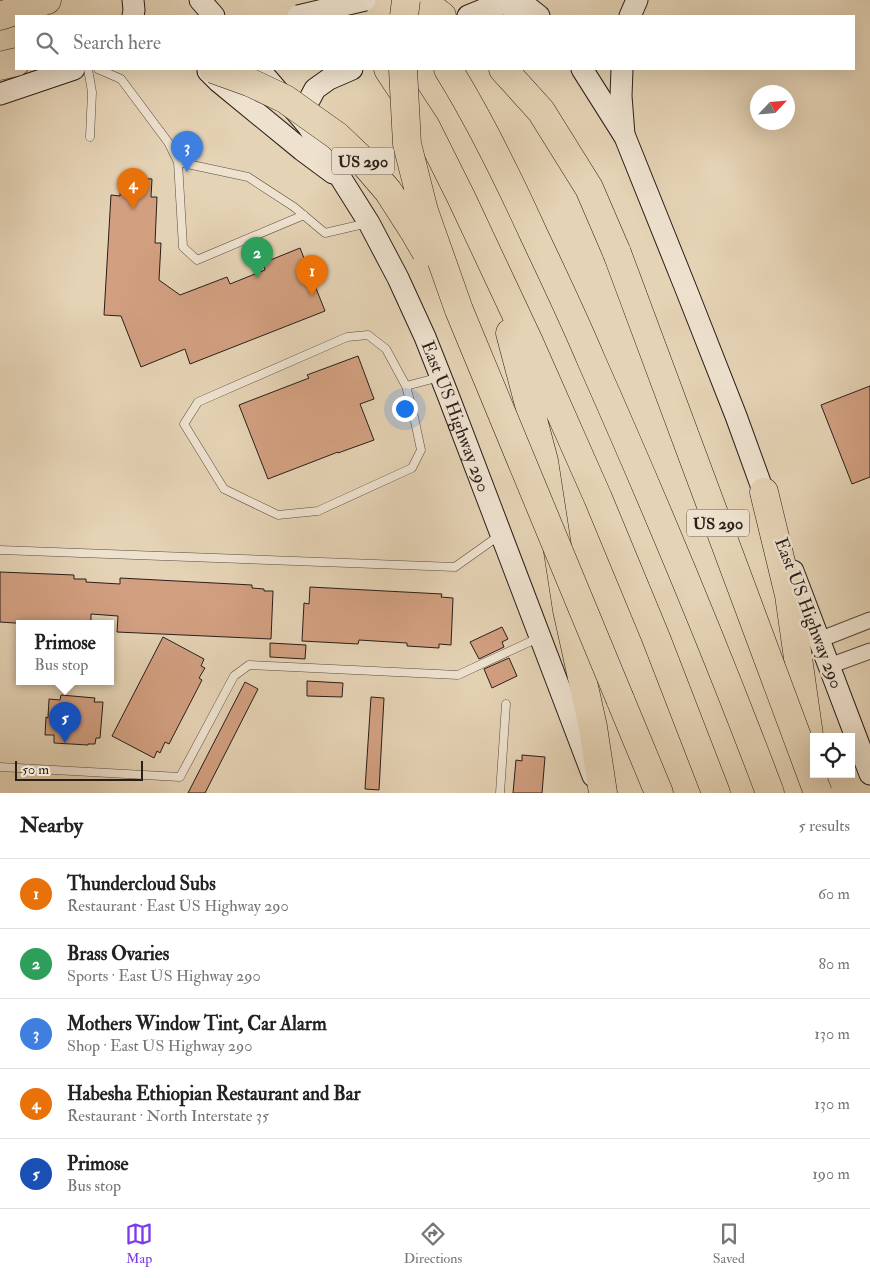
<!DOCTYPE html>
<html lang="en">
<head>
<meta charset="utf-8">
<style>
	body { margin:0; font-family:"IM FELL Double Pica",serif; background:#f6f6f6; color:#222 }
	.controls { position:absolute; right:15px; bottom:15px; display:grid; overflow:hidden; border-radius:0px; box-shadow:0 5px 20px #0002 }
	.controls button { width:45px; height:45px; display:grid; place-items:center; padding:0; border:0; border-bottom:1px solid #e0e0e0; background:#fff; color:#222; font:25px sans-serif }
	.compass { position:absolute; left:750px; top:85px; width:45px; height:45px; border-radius:50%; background:#fff; box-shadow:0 5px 20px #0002; rotate:64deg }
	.scale { position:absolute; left:15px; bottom:12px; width:128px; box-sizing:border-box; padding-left:5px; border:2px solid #291e18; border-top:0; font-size:14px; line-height:18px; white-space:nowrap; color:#291e18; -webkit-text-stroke:4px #eee2cf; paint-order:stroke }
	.you { position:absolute; left:404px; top:408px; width:18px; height:18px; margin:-12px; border:4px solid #fff; border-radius:50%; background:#1a73e8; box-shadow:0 0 0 8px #1a73e833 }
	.badge { display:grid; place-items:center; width:32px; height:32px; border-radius:50%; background:#7c3aed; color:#fff; font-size:16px; font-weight:700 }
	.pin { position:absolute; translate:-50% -41px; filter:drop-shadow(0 1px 2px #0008) }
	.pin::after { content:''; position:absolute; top:26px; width:18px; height:15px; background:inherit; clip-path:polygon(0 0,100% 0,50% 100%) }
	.popup { position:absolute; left:16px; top:620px; width:98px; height:65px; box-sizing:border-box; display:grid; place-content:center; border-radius:0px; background:#fff; filter:drop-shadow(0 1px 4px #0005); font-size:16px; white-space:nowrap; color:#767676 }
	.popup b { font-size:19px; color:#222 }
	.popup::after { content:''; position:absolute; left:50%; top:100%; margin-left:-10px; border:10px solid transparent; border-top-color:#fff }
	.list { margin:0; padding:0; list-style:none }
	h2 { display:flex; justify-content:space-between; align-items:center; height:65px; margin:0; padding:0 20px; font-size:21px }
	h2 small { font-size:16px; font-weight:400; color:#767676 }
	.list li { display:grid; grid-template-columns:32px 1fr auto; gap:15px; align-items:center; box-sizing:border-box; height:70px; padding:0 20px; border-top:1px solid #e0e0e0 }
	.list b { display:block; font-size:19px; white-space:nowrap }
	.list p { margin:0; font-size:16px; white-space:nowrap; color:#767676 }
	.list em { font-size:16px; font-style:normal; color:#767676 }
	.icon { flex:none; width:28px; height:28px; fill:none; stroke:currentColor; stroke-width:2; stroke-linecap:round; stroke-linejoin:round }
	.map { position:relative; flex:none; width:870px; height:793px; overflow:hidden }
	.search { position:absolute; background:#fff; box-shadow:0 5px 20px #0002; left:15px; right:15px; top:15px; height:55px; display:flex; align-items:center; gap:12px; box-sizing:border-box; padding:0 18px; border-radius:0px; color:#767676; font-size:19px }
	.sheet { height:415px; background:#fff }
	nav { display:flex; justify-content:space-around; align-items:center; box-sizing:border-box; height:70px; border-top:1px solid #e0e0e0; background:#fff; font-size:14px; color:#767676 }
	nav a { display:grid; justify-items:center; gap:2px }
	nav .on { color:#7c3aed }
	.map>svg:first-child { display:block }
	.building { fill:#d2a081; stroke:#291e18 }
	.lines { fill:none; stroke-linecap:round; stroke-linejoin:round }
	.lane-casing { stroke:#584b3f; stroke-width:9 }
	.street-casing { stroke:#584b3f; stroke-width:17 }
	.secondary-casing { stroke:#291e18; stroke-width:23 }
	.highway-casing { stroke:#291e18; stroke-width:29 }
	.lane { stroke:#eee2cf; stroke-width:8 }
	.street { stroke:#eee2cf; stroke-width:15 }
	.secondary { stroke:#eee2cf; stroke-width:21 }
	.highway { stroke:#e5d3b5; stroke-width:28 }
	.secondary-bridge-casing { stroke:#291e18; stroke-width:23; stroke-linecap:butt }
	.highway-bridge-casing { stroke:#291e18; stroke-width:29; stroke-linecap:butt }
	.secondary-bridge { stroke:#eee2cf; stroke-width:21 }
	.highway-bridge { stroke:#e5d3b5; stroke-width:28 }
	.labels { text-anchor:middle; stroke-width:5; stroke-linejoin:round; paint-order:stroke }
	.shield { fill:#eee2cf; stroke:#64594f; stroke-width:1 }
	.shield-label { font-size:16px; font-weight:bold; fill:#291e18 }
	.street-label { font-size:18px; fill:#291e18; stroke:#eee2cf }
</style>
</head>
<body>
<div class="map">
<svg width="870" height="793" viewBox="0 0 870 793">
	<rect width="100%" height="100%" fill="#e5d3b5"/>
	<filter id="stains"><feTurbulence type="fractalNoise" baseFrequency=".004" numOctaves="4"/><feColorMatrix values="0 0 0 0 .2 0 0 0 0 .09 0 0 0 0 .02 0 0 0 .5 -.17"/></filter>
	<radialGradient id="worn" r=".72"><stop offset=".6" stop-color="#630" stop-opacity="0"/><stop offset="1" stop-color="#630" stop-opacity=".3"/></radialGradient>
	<!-- building -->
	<path class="building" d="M121,177l31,2 -1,18h6l-2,46h6l-2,37 21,15 47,-18 3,7 35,-14 -2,-7 37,-15 25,63 -135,53 -5,-15 -44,18 -20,-51 -17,-1 7,-120 9,1z
		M358,356l16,43 -14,5 14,36 -36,13v-1l-70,27 -29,-74 70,-27 -2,-3z
		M870,386v91l-18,7 -31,-79z
		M0,572l74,3v4h12v3l34,2v-6l132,7v3l12,1v2h9l-2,48 -154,-7 1,-16 -27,-2v9l-8,-1v2h-53l-30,-2z
		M310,587l132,7 -1,3 12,1 -2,47 -12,-1v4l-32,-2v-3l-48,-3 -1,4 -56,-3 2,-38 5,1z
		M502,627l6,12 -6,3 2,5 -25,12 -9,-17z
		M163,637l41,22 -3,7 4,2 -6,10 3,2 -33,64 -4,-2 -5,11 -3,-2 -3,7 -42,-22z
		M270,643l36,2 -1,14 -35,-2z
		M509,658l8,18 -25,12 -8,-19z
		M307,681l36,2 -1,14 -35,-1z
		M245,682l13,7 -29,57 -24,47h-17z
		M61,695l34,3 -1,4h9l-3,36h-4l-1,6h-7v1l-34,-2v-8h-9l1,-18 2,1 1,-19 11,1z
		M371,697l13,1 -5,92 -14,-1z
		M522,755l23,2 -3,36h-29l3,-33 6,1z"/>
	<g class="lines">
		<defs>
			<path id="lane" d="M88,69l4,23 -2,45
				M98,69l23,10 47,63 10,20 70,15 46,30 31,26 43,-10
				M178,162l5,85 14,13 107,-45
				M368,335l18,14 20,37 7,26 8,38 -9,18 -94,43 -40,4 -54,-26 -40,-65 14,-22 149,-65z
				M406,386l34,-9
				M0,550l455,17 45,-32
				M0,767l180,10 54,-101 15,-11 209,10 80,-37
				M500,793l6,-89"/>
			<path id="street" d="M819,640l51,-20
				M829,666l41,-15"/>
			<g id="secondary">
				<path d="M200,0l14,16"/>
				<path d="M133,16l1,-6 -1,-10"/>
				<path d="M468,16l17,-7 18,-5 26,4 10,8"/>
				<path d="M630,16l7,-16"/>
				<path id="s1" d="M259,69l49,57 61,97 29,55 27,59 23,58 145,381"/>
				<path d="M582,69l43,68 61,152 50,127 33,91"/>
				<path d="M622,69l-1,27 3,39"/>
				<path d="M208,71l11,11 83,68 31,23"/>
				<path d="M0,94l74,-25"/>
				<path d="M308,126l-2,-20 9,-17 14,-10 23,-10"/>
				<path d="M793,571l77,203"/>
			</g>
			<path id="highway" d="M421,0l21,16
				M0,16l47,-16
				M0,66l16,-4
				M388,69l38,58 35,70 68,145 69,156 58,140 60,155
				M448,69c33,53 60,109 86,166 20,42 40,84 58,127 63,142 123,285 178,431
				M503,69l38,42 48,77 28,65
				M510,333l34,128 23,149 26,117 10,66
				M764,492l25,103 24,168
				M620,699l39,94"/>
		</defs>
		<!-- lane casing -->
		<use href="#lane" class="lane-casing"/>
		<!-- street casing -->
		<use href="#street" class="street-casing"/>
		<!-- secondary casing -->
		<use href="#secondary" class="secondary-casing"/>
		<!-- highway casing -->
		<use href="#highway" class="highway-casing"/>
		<!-- lane -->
		<use href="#lane" class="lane"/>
		<!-- street -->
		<use href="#street" class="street"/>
		<!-- secondary -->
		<use href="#secondary" class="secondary"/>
		<!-- highway -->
		<use href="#highway" class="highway"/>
		<defs>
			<path id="secondary-bridge" d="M298,16l67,-16"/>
			<path id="highway-bridge" d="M404,16l2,-16
				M213,69l36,13 36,17 52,37 21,20 30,35 27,42 11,19
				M403,69l4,75 17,67 35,99 161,389
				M617,253l201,540"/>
		</defs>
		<!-- secondary-bridge casing -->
		<use href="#secondary-bridge" class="secondary-bridge-casing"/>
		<!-- highway-bridge casing -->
		<use href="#highway-bridge" class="highway-bridge-casing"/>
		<!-- secondary-bridge -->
		<use href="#secondary-bridge" class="secondary-bridge"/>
		<!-- highway-bridge -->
		<use href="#highway-bridge" class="highway-bridge"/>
	</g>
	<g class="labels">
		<!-- shield labels -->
		<g class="shield">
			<rect x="332" y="147.5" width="62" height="27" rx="4"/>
			<rect x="687" y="509.5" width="62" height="27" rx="4"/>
		</g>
		<g class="shield-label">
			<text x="363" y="167">US 290</text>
			<text x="718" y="529">US 290</text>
		</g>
		<!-- street labels -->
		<g class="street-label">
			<text dy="6" stroke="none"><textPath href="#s1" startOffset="402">East US Highway 290</textPath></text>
			<text transform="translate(809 613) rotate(69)" y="6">East US Highway 290</text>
		</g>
	</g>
	<rect width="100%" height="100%" filter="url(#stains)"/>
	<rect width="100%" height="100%" fill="url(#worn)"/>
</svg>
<div class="controls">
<button><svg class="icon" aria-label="locate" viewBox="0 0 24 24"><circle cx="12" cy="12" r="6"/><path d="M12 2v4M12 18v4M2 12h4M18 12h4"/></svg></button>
</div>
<svg class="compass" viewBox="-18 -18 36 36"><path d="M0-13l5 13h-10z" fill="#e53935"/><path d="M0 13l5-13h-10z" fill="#767676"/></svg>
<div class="scale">50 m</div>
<div class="you"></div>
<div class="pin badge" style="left:312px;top:296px;background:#e8710a">1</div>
<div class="pin badge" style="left:257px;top:278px;background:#2e9e5b">2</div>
<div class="pin badge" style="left:187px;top:172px;background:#3f7fe0">3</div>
<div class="pin badge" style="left:133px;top:209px;background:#e8710a">4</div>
<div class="pin badge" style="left:65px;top:743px;background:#1a4fb4">5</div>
<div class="popup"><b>Primose</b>Bus stop</div>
<div class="search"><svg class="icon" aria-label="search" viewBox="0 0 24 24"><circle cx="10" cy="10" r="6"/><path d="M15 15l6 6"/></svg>Search here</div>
</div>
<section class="sheet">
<h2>Nearby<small>5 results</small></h2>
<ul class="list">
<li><span class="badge" style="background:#e8710a">1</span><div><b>Thundercloud Subs</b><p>Restaurant · East US Highway 290</p></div><em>60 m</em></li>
<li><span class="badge" style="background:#2e9e5b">2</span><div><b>Brass Ovaries</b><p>Sports · East US Highway 290</p></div><em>80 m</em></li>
<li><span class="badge" style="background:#3f7fe0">3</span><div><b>Mothers Window Tint, Car Alarm</b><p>Shop · East US Highway 290</p></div><em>130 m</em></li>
<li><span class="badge" style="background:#e8710a">4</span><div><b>Habesha Ethiopian Restaurant and Bar</b><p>Restaurant · North Interstate 35</p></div><em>130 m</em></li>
<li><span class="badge" style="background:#1a4fb4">5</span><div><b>Primose</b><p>Bus stop</p></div><em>190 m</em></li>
</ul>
</section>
<nav>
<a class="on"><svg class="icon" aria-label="map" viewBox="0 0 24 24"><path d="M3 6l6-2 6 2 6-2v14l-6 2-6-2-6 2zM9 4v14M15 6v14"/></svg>Map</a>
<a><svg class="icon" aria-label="directions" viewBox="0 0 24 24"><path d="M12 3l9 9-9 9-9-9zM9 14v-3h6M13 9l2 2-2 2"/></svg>Directions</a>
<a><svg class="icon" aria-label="saved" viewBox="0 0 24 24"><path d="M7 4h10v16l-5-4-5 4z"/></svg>Saved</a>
</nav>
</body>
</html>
